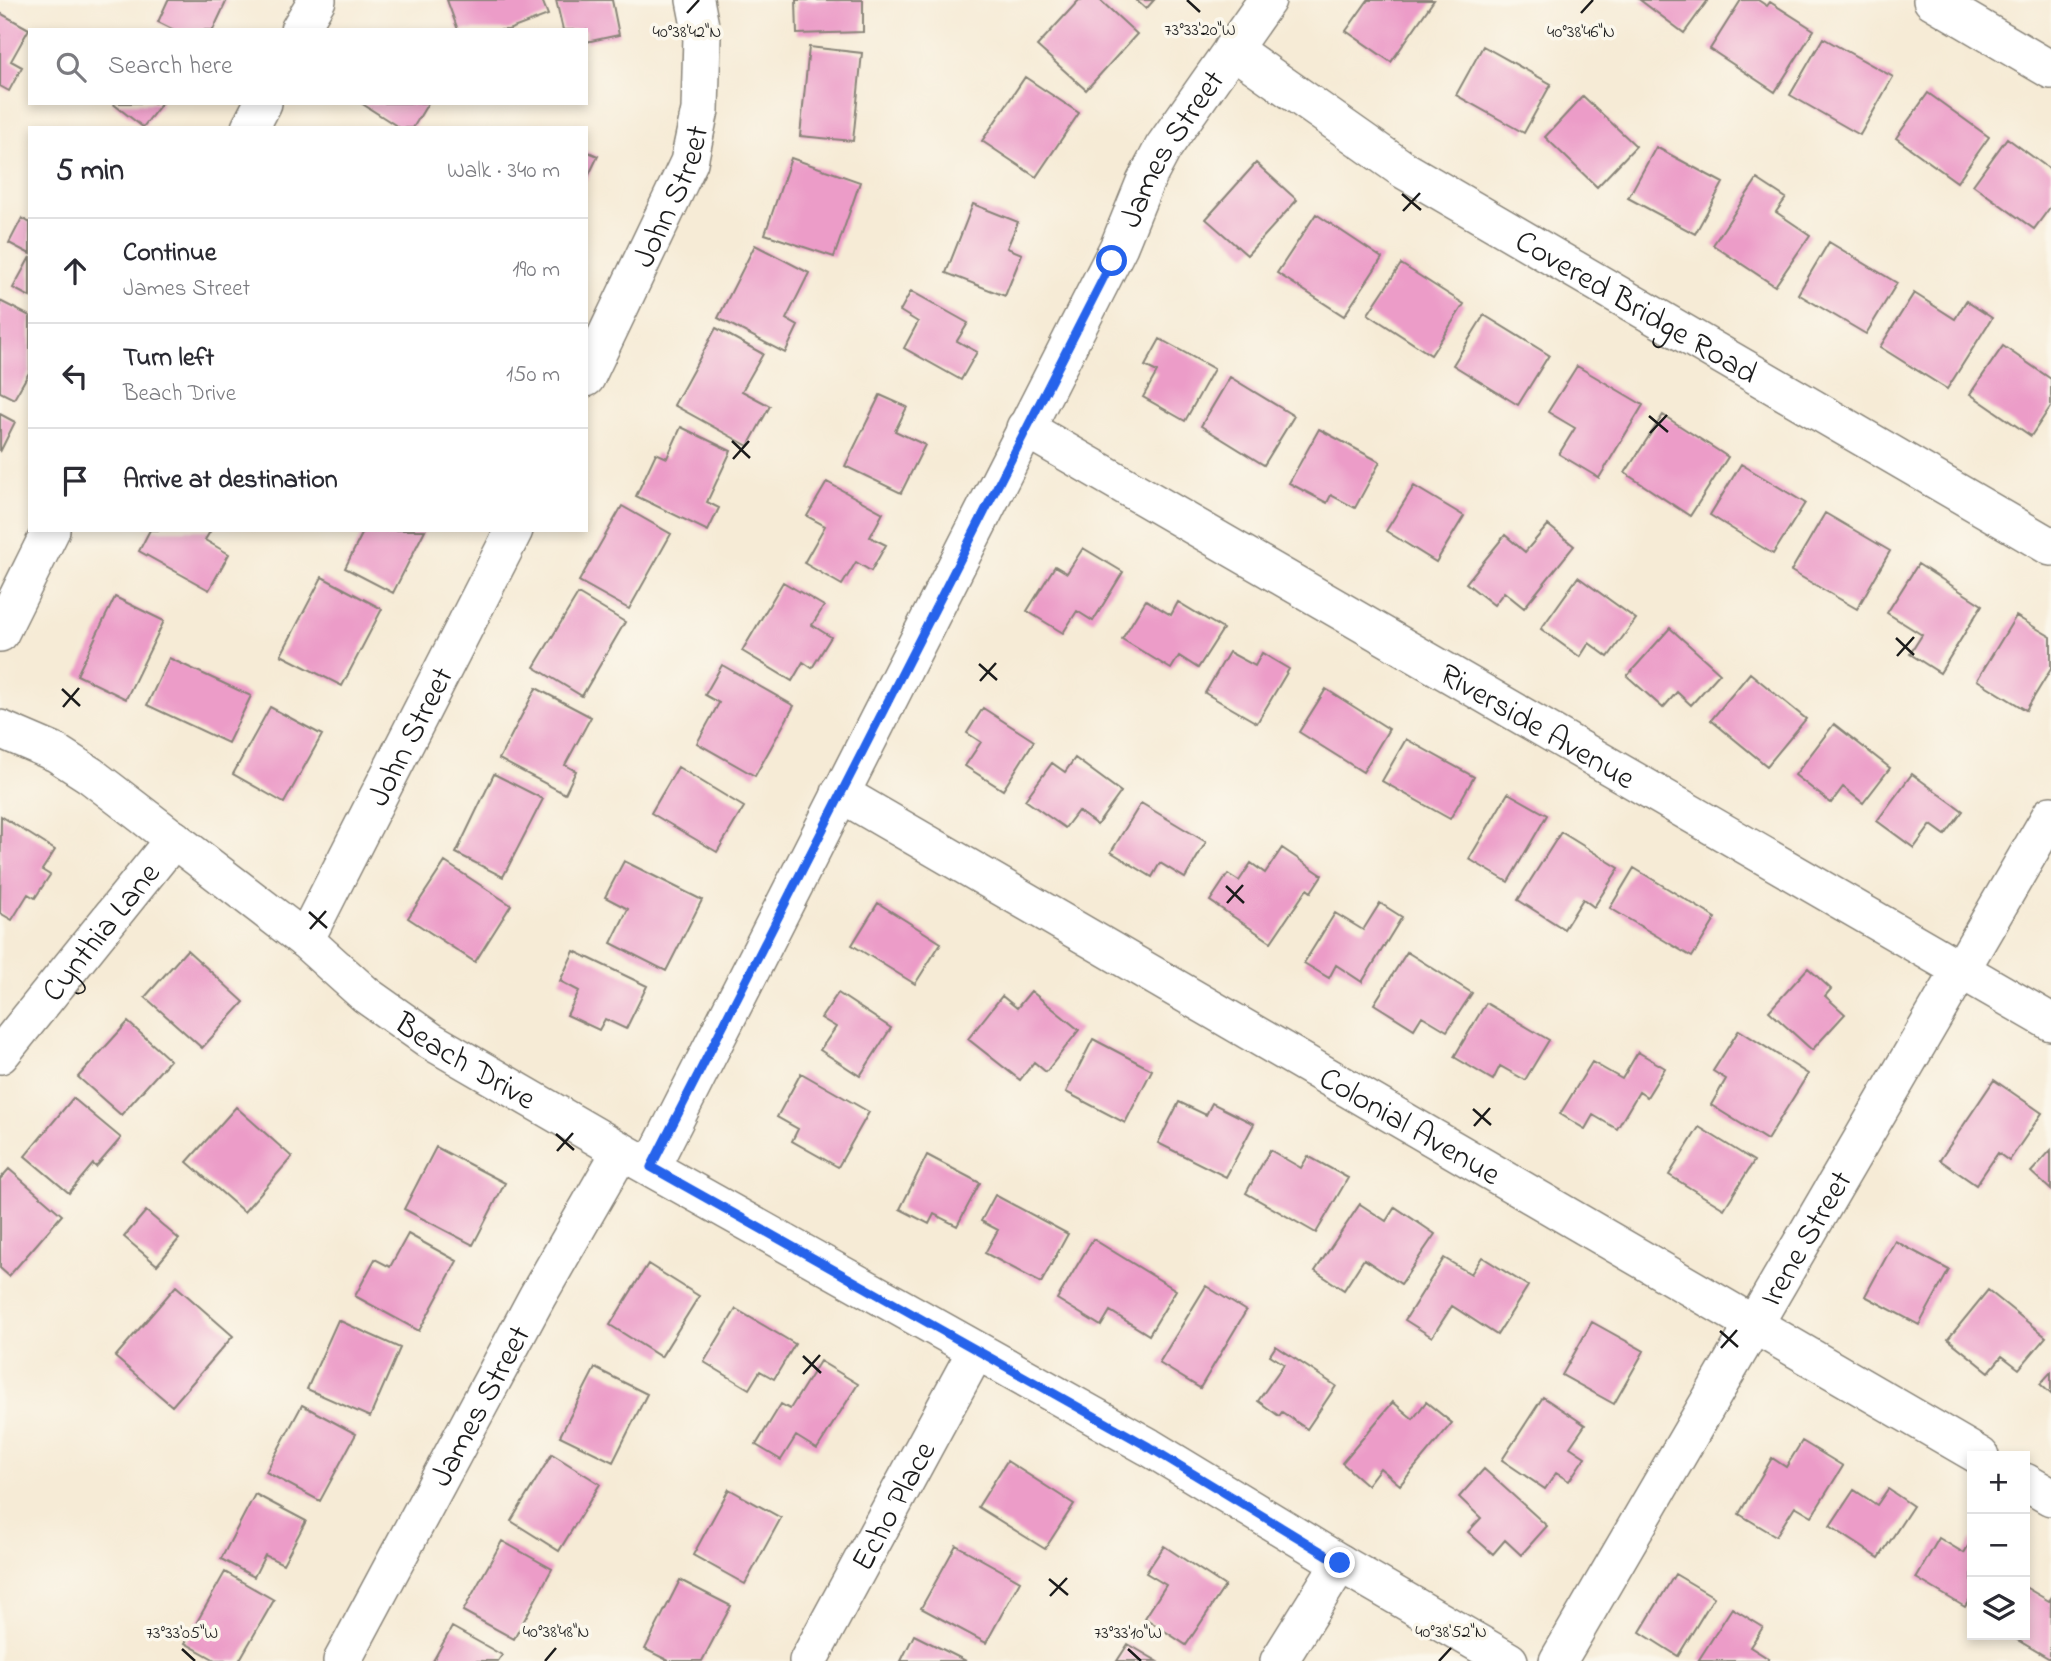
<!DOCTYPE html>
<html lang="en">
<head>
<meta charset="utf-8">
<style>
	body { margin:0; font-family:"Indie Flower",sans-serif; background:#f2f2f3; color:#2b2b33 }
	.controls { position:absolute; right:21px; bottom:21px; display:grid; overflow:hidden; border-radius:0px; box-shadow:0 4px 10px #0003 }
	.controls button { width:63px; height:63px; display:grid; place-items:center; padding:0; border:0; border-bottom:2px solid #e1e1e2; background:#fff; color:#2b2b33; font:35px sans-serif }
	.stop { position:absolute; width:21px; height:21px; margin:-16px; border:5px solid #2563eb; border-radius:50%; background:#fff }
	.stop.end { background:#2563eb; border-color:#fff; box-shadow:0 2px 7px #0008 }
	.list { margin:0; padding:0; list-style:none }
	h2 { display:flex; justify-content:space-between; align-items:center; height:91px; margin:0; padding:0 28px; font-size:30px }
	h2 small { font-size:23px; font-weight:400; color:#7c7c81 }
	.list li { display:grid; grid-template-columns:46px 1fr auto; gap:21px; align-items:center; box-sizing:border-box; height:105px; padding:0 28px; border-top:2px solid #e1e1e2 }
	.list b { display:block; font-size:26px; white-space:nowrap }
	.list p { margin:0; font-size:23px; white-space:nowrap; color:#7c7c81 }
	.list em { font-size:23px; font-style:normal; color:#7c7c81 }
	.icon { flex:none; width:38px; height:38px; fill:none; stroke:currentColor; stroke-width:2; stroke-linecap:round; stroke-linejoin:round }
	.map { position:relative; flex:none; width:2051px; height:1661px; overflow:hidden }
	.search { position:absolute; background:#fff; box-shadow:0 4px 10px #0003; left:28px; top:28px; width:560px; height:77px; display:flex; align-items:center; gap:18px; box-sizing:border-box; padding:0 24px; border-radius:0px; color:#7c7c81; font-size:26px }
	.panel { position:absolute; background:#fff; box-shadow:0 4px 10px #0003; left:28px; top:126px; width:560px; height:406px; border-radius:0px }
	.map>svg:first-child { display:block }
	.building { fill:#ec9cc8 }
	.lines { fill:none; stroke-linecap:round; stroke-linejoin:round }
	.minor-casing { stroke:#898479; stroke-width:40 }
	.minor { stroke:#fff; stroke-width:37 }
	.route { stroke:#2563eb; stroke-width:9 }
	.ticks { fill:none; stroke:#1c1c1c; stroke-width:2.5 }
	.labels { text-anchor:middle; stroke-width:7; stroke-linejoin:round; paint-order:stroke }
	.street-label { font-size:32px; fill:#1c1c1c; stroke:#fbf7ec }
	.ticks-label { font-size:18px; text-anchor:middle; fill:#1c1c1c; stroke:#fbf7ec; stroke-width:7; stroke-linejoin:round; paint-order:stroke }
</style>
</head>
<body>
<div class="map">
<svg width="2051" height="1661" viewBox="0 0 2051 1661">
	<rect width="100%" height="100%" fill="#fbf7ec"/>
	<filter id="ink" filterUnits="userSpaceOnUse"><feTurbulence type="fractalNoise" baseFrequency=".0143" numOctaves="2"/><feDisplacementMap in="SourceGraphic" scale="14" xChannelSelector="R" yChannelSelector="G"/><feConvolveMatrix kernelMatrix="1 2 1 2 8 2 1 2 1" color-interpolation-filters="sRGB"/></filter>
	<filter id="wash" filterUnits="userSpaceOnUse"><feTurbulence type="fractalNoise" baseFrequency=".00686" numOctaves="4" result="noise"/><feDisplacementMap in="SourceGraphic" scale="28" xChannelSelector="R" yChannelSelector="G"/><feGaussianBlur stdDeviation="1.57" result="paint"/><feColorMatrix in="noise" values="0 0 0 0 0 0 0 0 0 0 0 0 0 0 0 0 0 1.4 0 .05"/><feComposite in="paint" operator="in"/></filter>
	<g filter="url(#wash)">
		<rect width="100%" height="100%" fill="#f6ebd6"/>
		<g id="blocks">
			<!-- building -->
			<path class="building" d="M168,0h59l-14,30h-39l-16,-8z
				M447,0h95l6,15 -40,15h-50z
				M556,0h56l7,35 -33,7v-12h-23z
				M796,0h67v32l-66,2z
				M1079,0h21l37,34 -51,56 -49,-44z
				M1136,0h18l-8,9z
				M1368,0h66l-43,62 -45,-31z
				M1640,0h68l-24,33z
				M1741,0h17l9,6 3,-4 44,28 -39,62 -65,-43z
				M0,13l29,16 -18,32 11,6 -13,24 -9,-5z
				M1823,38l70,39 -33,58 -70,-40z
				M1483,46l68,38 -27,49 -68,-38z
				M809,47l53,6 -9,88 -53,-5z
				M1025,77l54,36 -43,64 -54,-36z
				M1928,93l61,44 -32,45 -61,-44z
				M1583,96l53,50 -39,41 -52,-50z
				M112,103h50l-19,24z
				M361,103h67l-15,25h-13z
				M2007,138l44,32v36l-17,23 -61,-44z
				M1656,147l67,36 -28,51 -67,-36z
				M586,151l12,5 -12,25z
				M791,158l69,24 -26,75 -69,-23z
				M1256,163l41,37 -50,55 -41,-36z
				M1757,179l29,19 -10,14 34,23 -35,51 -62,-41z
				M973,204l45,18 -11,26 15,6 -17,42 -59,-23z
				M1316,214l66,44 -38,58 -67,-43z
				M22,218l8,5v31l-21,-11z
				M1829,242l68,41 -31,51 -68,-40z
				M755,245l54,28 -23,46 12,7 -13,27 -67,-35z
				M30,257v40l-17,-9z
				M1401,264l63,40 -33,51 -63,-41z
				M911,291l57,32 -11,18 20,11 -16,28 -57,-32 14,-26 -18,-11z
				M1914,293l41,26 11,-18 26,17 -45,71 -67,-42z
				M0,301l30,15v55l-16,28 -14,-7z
				M1484,315l65,40 -31,50 -65,-40z
				M716,328l47,26 -21,37 28,15 -22,40 -74,-41z
				M1160,339l54,30 -29,52 -42,-24 14,-25 -12,-6z
				M2003,346l48,33v27l-20,30 -61,-42z
				M1577,366l66,39 -44,73 -40,-24 16,-26 -27,-16z
				M1230,377l64,39 -30,49 -63,-39z
				M880,395l27,12 -12,24 30,14 -24,48 -56,-27z
				M0,414l15,8 -15,30z
				M1663,415l65,42 -38,59 -65,-43z
				M681,427l50,24 -24,51 12,6 -11,23 -72,-35 20,-43 11,5z
				M1319,429l61,33 -25,46 -24,-13 -4,8 -38,-20z
				M1741,464l64,39 -32,51 -63,-39z
				M827,482l56,31 -13,24 16,8 -15,26 -15,-9 -14,23 -38,-22 21,-37 -18,-10z
				M1414,486l50,30 -28,46 -50,-31z
				M622,506l49,28 -42,75 -50,-28z
				M1825,513l65,38 -33,58 -66,-38z
				M1548,525l26,21 -50,62 -20,-16 -10,13 -28,-22 39,-48 20,17z
				M150,530h61l-6,10 24,14 -20,36 -70,-39z
				M364,530h61l-32,63 -48,-25z
				M1083,548l40,24 -30,49 -16,-10 -14,22 -36,-22 28,-45 12,7z
				M1918,564l64,41 -42,68 -30,-19 12,-19 -35,-22z
				M322,577l60,32 -40,77 -61,-31z
				M1578,577l58,42 -28,38 -19,-14 -9,14 -39,-28z
				M783,582l41,24 -12,19 19,12 -19,31 -9,-6 -11,19 -50,-30z
				M578,594l47,28 -43,74 -48,-29z
				M115,597l49,24 -38,78 -49,-24z
				M1146,600l25,15 7,-13 45,27 -25,39 -19,-12 -8,13 -49,-30z
				M2016,616l35,21v32l-25,41 -49,-30z
				M1670,628l50,45 -29,32 -14,-13 -14,16 -36,-32z
				M1229,652l26,14 7,-13 27,16 -32,54 -52,-30z
				M169,658l82,38 -23,47 -81,-38z
				M722,665l72,41 -39,70 -58,-33 22,-40 -14,-8z
				M1750,673l56,46 -39,47 -56,-46z
				M536,688l55,29 -26,48 11,6 -11,23 -66,-35z
				M1326,689l63,40 -26,43 -64,-40z
				M270,707l52,28 -38,68 -51,-29z
				M983,708l51,33 -31,49 -38,-24 16,-24 -14,-9z
				M1834,724l56,44 -27,35 -20,-16 -12,16 -36,-28z
				M1406,739l68,38 -24,42 -68,-38z
				M1075,758l46,34 -24,33 -19,-14 -13,17 -40,-28 27,-37 13,9z
				M678,767l66,40 -27,45 -66,-39z
				M494,774l49,25 -40,78 -47,-24z
				M1912,774l51,37 -18,24 -14,-10 -17,23 -37,-27z
				M1508,793l39,22 -39,67 -39,-23z
				M1141,803l65,39 -21,36 -25,-15 -8,14 -41,-25z
				M1,816l54,34 -13,20 8,5 -15,23 -7,-4 -16,26 -12,-7z
				M1561,832l58,36 -25,39 -11,-8 -19,30 -46,-29z
				M1282,848l40,27 -11,17 -4,-3 -36,53 -61,-41 18,-27 11,7 12,-18 14,10z
				M624,861l78,39 -36,71 -55,-28 17,-34 -23,-12z
				M445,862l66,43 -36,57 -67,-44z
				M1634,868l82,50 -24,39 -82,-49z
				M878,903l63,40 -26,41 -63,-39z
				M1380,903l22,14 -40,65 -26,-17 -7,13 -25,-15 31,-50 28,17z
				M187,950l57,52 -42,46 -57,-51z
				M574,951l73,35 -21,43 -21,-10 -6,11 -32,-15 12,-24 -19,-10z
				M1407,952l65,41 -25,38 -25,-15 -8,13 -40,-25z
				M1808,968l23,21 -6,7 20,18 -33,36 -43,-39z
				M1031,991l48,39 -33,42 -12,-10 -14,18 -52,-41 34,-43 15,12z
				M838,993l53,35 -31,48 -40,-26 16,-23 -15,-9z
				M1486,1003l63,37 -24,40 -25,-14 -7,14 -39,-23z
				M128,1022l42,38 -49,55 -43,-38z
				M1739,1030l69,44 -41,66 -56,-35 15,-26 -13,-8z
				M1093,1039l59,31 -27,53 -59,-31z
				M1638,1052l27,16 -18,29 -8,-5 -22,37 -24,-14 -8,14 -25,-15 32,-52 30,17z
				M801,1073l68,39 -31,55 -46,-26 6,-12 -21,-12z
				M1994,1080l48,33 -33,48 -11,-8 -22,32 -36,-25z
				M73,1098l48,40 -25,29 -3,-3 -24,29 -44,-37z
				M1179,1102l27,13 6,-12 42,21 -28,53 -68,-34z
				M236,1107l56,50 -48,55 -57,-50z
				M1699,1127l55,34 -30,48 -55,-34z
				M436,1147l69,36 -32,62 -69,-36z
				M1270,1150l31,18 7,-12 40,22 -32,55 -70,-40z
				M2051,1150v40l-20,-18z
				M927,1155l53,28 -23,43 -23,-12 -5,10 -29,-15z
				M9,1169l53,46 -53,61 -9,-8v-89z
				M995,1195l73,39 -27,49 -56,-30 13,-23 -17,-9z
				M1360,1204l26,17 9,-14 40,27 -34,50 -37,-25 -20,31 -29,-19z
				M146,1211l33,28 -22,26 -33,-28z
				M408,1234l49,27 -38,70 -64,-35 20,-37 15,8z
				M1093,1239l83,51 -27,45 -39,-24 -9,15 -44,-27z
				M1895,1241l54,29 -30,55 -54,-29z
				M1482,1257l46,29 -31,49 -45,-29 -20,31 -27,-17 39,-62 27,16z
				M648,1264l51,32 -38,61 -51,-32z
				M176,1286l57,50 -61,70 -57,-49z
				M1206,1286l40,25 -46,77 -41,-25z
				M1988,1290l58,47 -27,32 -17,-13 -13,16 -41,-33z
				M736,1309l59,35 -21,35 -14,-8 -11,18 -45,-27z
				M338,1320l62,28 -30,69 -63,-28z
				M1592,1322l52,29 -30,53 -52,-29z
				M1276,1346l60,40 -29,43 -25,-17 -3,4 -21,-15 26,-37 -14,-9z
				M820,1361l38,23 -41,65 -21,-13 -15,24 -25,-15 25,-41 9,5z
				M595,1368l52,26 -34,68 -53,-26z
				M2051,1372v22l-11,-10z
				M1543,1397l42,28 -15,22 15,10 -16,24 -13,-8 -11,16 -43,-29z
				M1393,1402l20,17 13,-17 26,21 -52,62 -20,-17 -13,17 -25,-22z
				M302,1405l54,29 -36,67 -54,-29z
				M1802,1441l41,25 -31,50 -17,-10 -19,30 -37,-22 33,-56 14,9z
				M552,1454l48,30 -41,67 -48,-30z
				M1007,1461l67,43 -29,45 -67,-42z
				M1484,1469l63,57 -26,29 -16,-15 -12,14 -25,-22 13,-14 -22,-21z
				M729,1489l52,29 -36,66 -52,-29z
				M1888,1489l25,17 -34,52 -49,-32 24,-36 23,15z
				M255,1494l51,27 -23,43 -18,-9 -11,22 -33,-18z
				M1939,1538l25,15 8,-14v56l-7,12 -49,-29z
				M502,1541l50,28 -38,70 -51,-28z
				M956,1545l64,36 -34,62 -65,-35z
				M1164,1546l61,40 -39,59 -41,-27 21,-33 -20,-12z
				M225,1572l49,28 -35,61h-22l-32,-18z
				M1675,1574l39,23 -36,59 -38,-24z
				M680,1580l51,26 -29,55h-33l-24,-12z
				M2025,1587l24,14 2,-3 -1,61 -41,-24h16z
				M1732,1608l31,19 -13,20 19,12 -2,2h-69z
				M452,1627l50,28 -4,6h-65z
				M914,1635l52,26h-65z
				M1128,1644l29,17h-40z"/>
		</g>
	</g>
	<g filter="url(#ink)">
		<use href="#blocks" fill-opacity="0" stroke="#898479" stroke-width="2"/>
		<g class="lines">
			<defs>
				<g id="minor">
					<path d="M1932,0l119,70"/>
					<path d="M299,30l18,-30"/>
					<path id="s1" d="M1232,49l172,121 647,377"/>
					<path d="M250,128l13,-25"/>
					<path id="s2" d="M586,378l103,-216 11,-52 2,-74 -7,-36"/>
					<path id="s3" d="M1025,428l1026,594"/>
					<path d="M0,633l51,-103"/>
					<path id="s4" d="M0,729l56,24 34,22 215,165 61,55 65,46 190,110 528,296 191,116 169,98"/>
					<path id="s5" d="M840,793l1140,663"/>
					<path id="s6" d="M305,940l209,-410"/>
					<path id="s7" d="M0,1055l174,-216"/>
					<path id="s8" d="M651,1167l468,-921 26,-64 18,-34 104,-148"/>
					<path d="M2025,1482l26,15"/>
					<path id="s9" d="M342,1661l195,-364 84,-146"/>
					<path id="s10" d="M808,1661l168,-310"/>
					<path d="M1279,1661l61,-98"/>
					<path id="s11" d="M1558,1661l493,-846"/>
				</g>
			</defs>
			<!-- minor casing -->
			<use href="#minor" class="minor-casing"/>
			<!-- minor -->
			<use href="#minor" class="minor"/>
		</g>
	</g>
	<g class="lines" filter="url(#ink)">
		<!-- route -->
		<path class="route" d="M1112,261l-461,906 498,280 191,116"/>
	</g>
	<!-- ticks -->
	<path class="ticks" d="M1187,0l13,12M687,13l12,-13M1581,13l12,-13M1402,194l19,16M1403,211l17,-18M1649,416l19,16M1650,433l17,-18M732,441l18,17M733,459l16,-18M1896,638l18,17M1897,656l17,-19M979,664l18,16M980,681l16,-18M62,689l18,17M63,707l16,-19M1226,886l18,17M1227,903l16,-18M309,912l18,16M310,929l16,-18M1473,1109l18,16M1474,1126l16,-18M556,1134l18,16M557,1151l16,-18M1720,1331l18,16M1721,1348l16,-18M803,1356l18,17M803,1374l17,-19M1049,1579l19,16M1050,1596l17,-18M182,1649l13,12M1128,1649l13,12M545,1661l11,-13M1439,1661l12,-13"/>
	<g class="labels">
		<!-- street labels -->
		<g class="street-label">
			<text dy="11" stroke="none"><textPath href="#s8" startOffset="1144">James Street</textPath></text>
			<text dy="11" stroke="none"><textPath href="#s2" startOffset="201">John Street</textPath></text>
			<text dy="11" stroke="none"><textPath href="#s1" startOffset="480">Covered Bridge Road</textPath></text>
			<text dy="11" stroke="none"><textPath href="#s3" startOffset="593">Riverside Avenue</textPath></text>
			<text dy="11" stroke="none"><textPath href="#s6" startOffset="229">John Street</textPath></text>
			<text dy="11" stroke="none"><textPath href="#s7" startOffset="159">Cynthia Lane</textPath></text>
			<text dy="11" stroke="none"><textPath href="#s4" startOffset="574">Beach Drive</textPath></text>
			<text dy="11" stroke="none"><textPath href="#s5" startOffset="660">Colonial Avenue</textPath></text>
			<text dy="11" stroke="none"><textPath href="#s11" startOffset="490">Irene Street</textPath></text>
			<text dy="11" stroke="none"><textPath href="#s9" startOffset="290">James Street</textPath></text>
			<text dy="11" stroke="none"><textPath href="#s10" startOffset="177">Echo Place</textPath></text>
		</g>
	</g>
	<g class="ticks-label">
		<text x="1200" y="35">73°33'20"W</text>
		<text x="687" y="37">40°38'42"N</text>
		<text x="1581" y="37">40°38'46"N</text>
		<text x="556" y="1637">40°38'48"N</text>
		<text x="1451" y="1637">40°38'52"N</text>
		<text x="182" y="1638">73°33'05"W</text>
		<text x="1128" y="1638">73°33'10"W</text>
	</g>
</svg>
<div class="controls">
<button>+</button>
<button>−</button>
<button><svg class="icon" aria-label="layers" viewBox="0 0 24 24"><path d="M12 4l9 5-9 5-9-5zM3 14l9 5 9-5"/></svg></button>
</div>
<div class="stop" style="left:1112px;top:261px"></div>
<div class="stop end" style="left:1340px;top:1563px"></div>
<div class="search"><svg class="icon" aria-label="search" viewBox="0 0 24 24"><circle cx="10" cy="10" r="6"/><path d="M15 15l6 6"/></svg>Search here</div>
<section class="panel">
<h2>5 min<small>Walk · 340 m</small></h2>
<ul class="list">
<li><svg class="icon" aria-label="ahead" viewBox="0 0 24 24"><path d="M12 20V5M6 11l6-6 6 6"/></svg><div><b>Continue</b><p>James Street</p></div><em>190 m</em></li>
<li><svg class="icon" aria-label="left" viewBox="0 0 24 24"><path d="M17 20v-9H6M10 6l-5 5 5 5"/></svg><div><b>Turn left</b><p>Beach Drive</p></div><em>150 m</em></li>
<li><svg class="icon" aria-label="arrive" viewBox="0 0 24 24"><path d="M6 21V4h12l-3 4 3 4H6"/></svg><div><b>Arrive at destination</b></div></li>
</ul>
</section>
</div>
</body>
</html>
